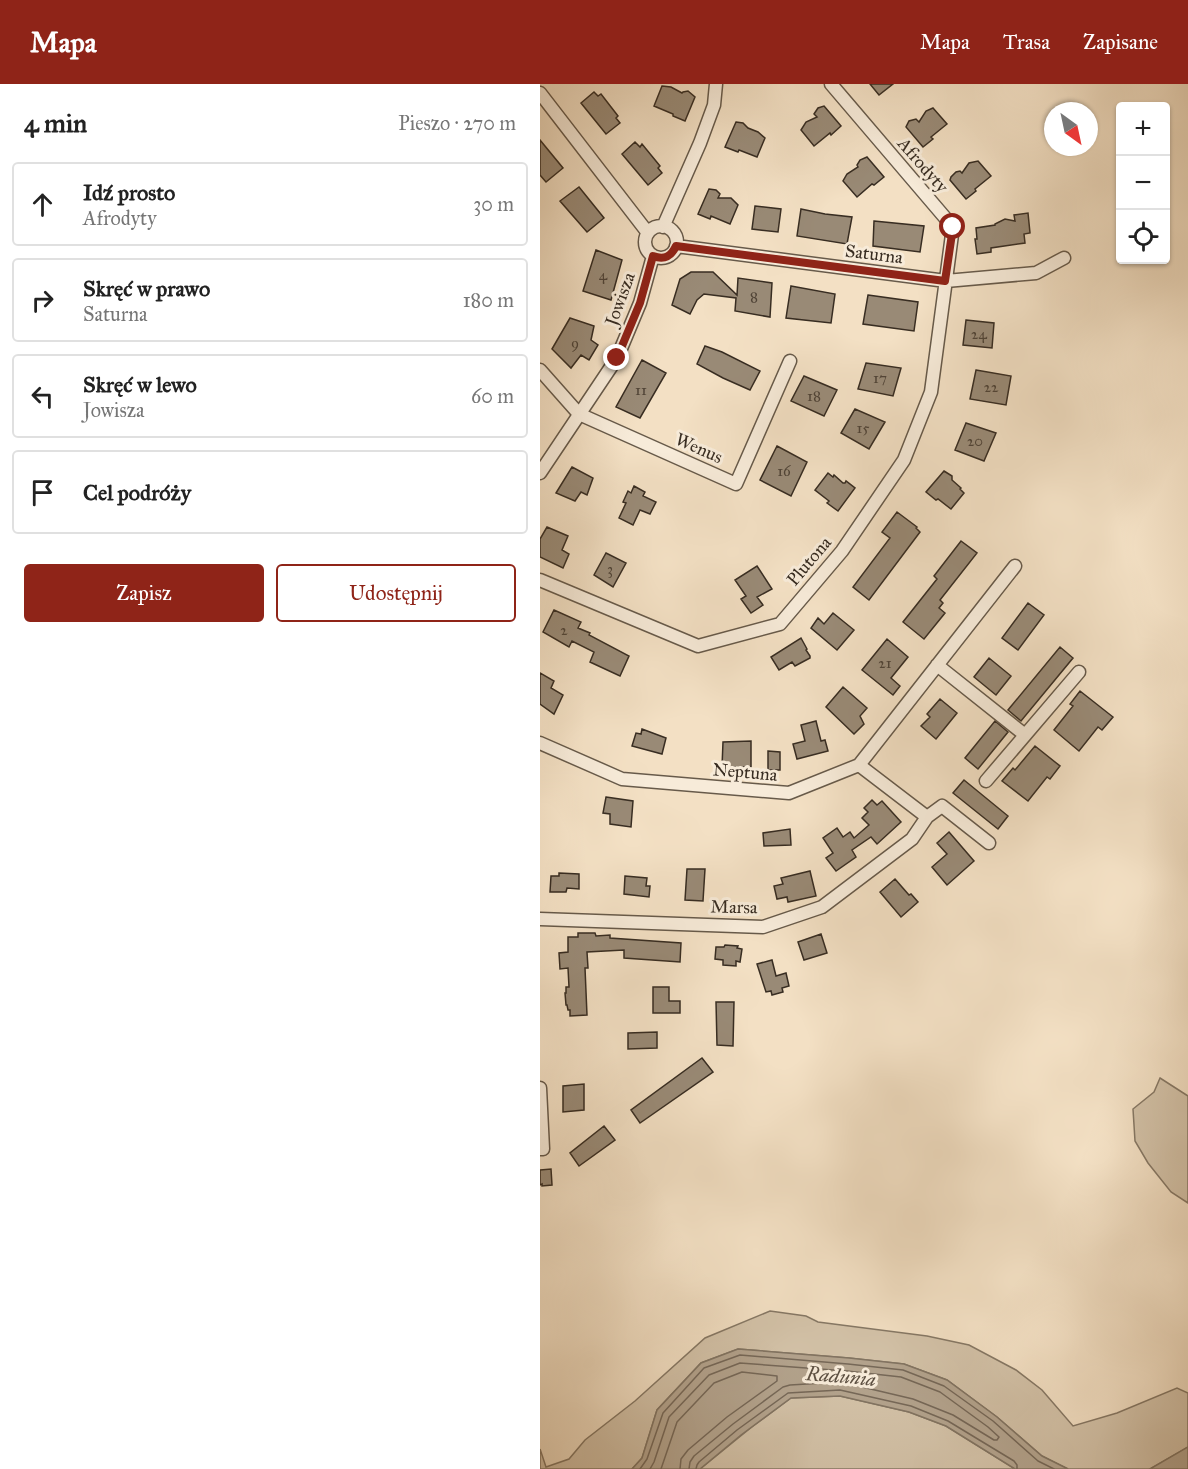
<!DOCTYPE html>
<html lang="pl">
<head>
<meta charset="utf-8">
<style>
	body { margin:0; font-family:"IM FELL Great Primer",serif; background:#f6f6f6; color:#222 }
	.controls { position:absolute; right:18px; top:18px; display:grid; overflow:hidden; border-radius:6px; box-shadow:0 2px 4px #0004 }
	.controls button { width:54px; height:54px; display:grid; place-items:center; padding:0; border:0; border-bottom:2px solid #e0e0e0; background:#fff; color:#222; font:30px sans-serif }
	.compass { position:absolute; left:504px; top:18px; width:54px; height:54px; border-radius:50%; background:#fff; box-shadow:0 2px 4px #0004; rotate:147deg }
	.stop { position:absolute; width:18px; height:18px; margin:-14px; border:4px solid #8f2418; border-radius:50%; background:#fff }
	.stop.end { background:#8f2418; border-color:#fff; box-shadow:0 2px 6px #0008 }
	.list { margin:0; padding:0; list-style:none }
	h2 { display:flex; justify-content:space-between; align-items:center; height:78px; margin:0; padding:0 24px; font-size:26px }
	h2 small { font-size:20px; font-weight:400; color:#767676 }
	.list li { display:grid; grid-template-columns:39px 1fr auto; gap:18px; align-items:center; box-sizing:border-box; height:84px; margin:0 12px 12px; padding:0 12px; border:2px solid #e0e0e0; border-radius:6px }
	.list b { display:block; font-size:22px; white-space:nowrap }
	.list p { margin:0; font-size:20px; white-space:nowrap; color:#767676 }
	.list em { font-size:20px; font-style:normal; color:#767676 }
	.actions { display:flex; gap:12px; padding:18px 24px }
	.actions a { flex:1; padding:14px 0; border:2px solid #8f2418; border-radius:6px; text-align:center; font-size:21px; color:#8f2418 }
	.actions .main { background:#8f2418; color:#fff }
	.icon { flex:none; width:33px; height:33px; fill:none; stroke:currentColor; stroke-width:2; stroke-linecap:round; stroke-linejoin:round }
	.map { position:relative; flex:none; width:648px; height:1385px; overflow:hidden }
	header { display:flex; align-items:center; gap:36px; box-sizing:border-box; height:84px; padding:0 30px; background:#8f2418; color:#fff }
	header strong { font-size:28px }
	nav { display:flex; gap:33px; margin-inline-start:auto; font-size:21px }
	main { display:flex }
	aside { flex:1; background:#fff }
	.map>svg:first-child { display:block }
	.green { fill:#d3c2a8; stroke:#867865; stroke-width:1.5 }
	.water { fill:#b3a38d; stroke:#827462; stroke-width:1.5 }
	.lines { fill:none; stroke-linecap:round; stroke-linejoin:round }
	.shore { stroke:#766858; stroke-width:1.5 }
	.building { fill:#998a76; stroke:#382d22; stroke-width:1.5 }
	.minor-casing { stroke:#675a4a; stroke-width:15 }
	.minor { stroke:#f7ebd9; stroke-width:12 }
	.route { stroke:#8f2418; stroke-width:8 }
	.labels { text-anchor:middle; stroke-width:6; stroke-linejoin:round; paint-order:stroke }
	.number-label { font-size:15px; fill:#504437 }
	.street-label { font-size:18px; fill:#382d22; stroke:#f7ebd9 }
	.water-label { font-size:20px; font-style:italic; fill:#5d5042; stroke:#f7ebd9 }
</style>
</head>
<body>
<header>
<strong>Mapa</strong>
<nav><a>Mapa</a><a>Trasa</a><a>Zapisane</a></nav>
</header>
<main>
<aside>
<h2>4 min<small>Pieszo · 270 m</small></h2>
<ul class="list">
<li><svg class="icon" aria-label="ahead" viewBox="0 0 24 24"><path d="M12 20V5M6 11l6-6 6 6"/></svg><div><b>Idź prosto</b><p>Afrodyty</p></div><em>30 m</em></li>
<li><svg class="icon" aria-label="right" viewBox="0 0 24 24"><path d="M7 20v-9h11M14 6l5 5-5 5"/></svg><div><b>Skręć w prawo</b><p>Saturna</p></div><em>180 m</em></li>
<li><svg class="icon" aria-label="left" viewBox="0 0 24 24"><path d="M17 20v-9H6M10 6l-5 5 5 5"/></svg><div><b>Skręć w lewo</b><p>Jowisza</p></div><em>60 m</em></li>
<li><svg class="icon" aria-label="arrive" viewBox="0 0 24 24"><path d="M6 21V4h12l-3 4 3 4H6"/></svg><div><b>Cel podróży</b></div></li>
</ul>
<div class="actions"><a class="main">Zapisz</a><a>Udostępnij</a></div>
</aside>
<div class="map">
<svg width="648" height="1385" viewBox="0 0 648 1385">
	<rect width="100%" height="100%" fill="#f3e0c4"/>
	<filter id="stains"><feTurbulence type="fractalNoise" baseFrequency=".00333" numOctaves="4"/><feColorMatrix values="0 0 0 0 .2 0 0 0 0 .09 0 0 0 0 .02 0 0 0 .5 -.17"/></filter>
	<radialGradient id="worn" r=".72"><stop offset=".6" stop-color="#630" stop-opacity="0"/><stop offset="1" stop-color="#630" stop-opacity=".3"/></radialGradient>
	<!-- green -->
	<path class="green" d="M620,994l28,18v107l-17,-11 -23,-29 -13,-22 -2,-32 21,-17z
		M230,1227l36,5 12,6 109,14 42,9 47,25 26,20 31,36 44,-13 60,-25 11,5v54l-38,22h-82l-26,-13 -45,-39 -50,-37 -43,-16 -55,-6 -111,-9 -37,14 -44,47 -15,48 -10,11h-92v-20l6,18 23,-8 16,-19 50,-39 70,-63z
		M300,1312l69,16 37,14 69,43h-315l53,-43 38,-28z"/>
	<!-- water -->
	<path class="water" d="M198,1265l111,9 55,6 43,16 50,37 45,39 26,13h-53l-69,-43 -37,-14 -69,-16 -49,2 -50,37 -41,34h-68l10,-11 15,-48 44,-47z
		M648,1363v22h-38z"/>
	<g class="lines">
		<!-- shore -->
		<path class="shore" d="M100,1385l7,-10 16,-46 41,-45 36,-13 108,9 55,6 41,16 49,35 45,40 16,8
			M110,1385l4,-7 15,-45 40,-42 31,-12 107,8 54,6 39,15 48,35 11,10 -2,3h-3l-41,-25 -40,-16 -72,-17 -51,3 -7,2 -50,37 -39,32 -4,6 -1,7
			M121,1385l16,-47 37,-39 28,-11 35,4v5l-50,36 -39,33 -7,9 -1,10
			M156,1385l1,-4 2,-3 38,-32 51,-37 52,-3 71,16 37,15 66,40 3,4v4"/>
	</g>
	<!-- building -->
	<path class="building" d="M330,0h23l-14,11z
		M122,2l9,1 11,6 1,-1 5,-1 7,6 -10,24 -12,-5v-2l-19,-8z
		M54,8l4,4 3,-2 17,22 -2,2 4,5 -14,11 -25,-31z
		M284,22l17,20 -10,9 -1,-2 -16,13 -13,-16 5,-8 11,-5 -3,-3 4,-6z
		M393,24l14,16 -16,13 2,2 -10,8 -17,-20 3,-6 7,-2 3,3 7,-11z
		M196,38l7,1 5,5 10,4 7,6 -8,19 -18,-7 -1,2 -13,-5z
		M0,56l23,28 -17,14 -6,-7z
		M95,58l5,5 2,-3 18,22 -2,2 4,5 -14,12 -26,-31z
		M327,73l17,20 -10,8 -2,-1 -15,13 -14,-16 4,-7 11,-7 -1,-2 3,-5z
		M438,77l13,15 -16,13 1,2 -10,8 -16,-19 1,-3 5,-5 4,-1 2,2 7,-10z
		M39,103l25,31 -17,14 -27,-31z
		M169,105l7,1 4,4 -2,4h13l7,7 -8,19 -19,-8 -1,3 -12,-5z
		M215,122l26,3 -3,23 -26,-3z
		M261,125l24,5 27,3 -5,27 -50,-8z
		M488,129l2,20 -6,1 1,9 -34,5v4l-14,2 -2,-15h2l-1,-11 19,-3v-1l10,-5 10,2 -1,-6z
		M334,137l50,5 -4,26 -47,-6z
		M56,166l26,10 -11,40 -28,-9z
		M151,188h22l24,23 1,-17 34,5 -2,34 -35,-6 1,-13 -32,-4 -7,6 -7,14 -18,-9 8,-26z
		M251,202l44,8 -4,29 -45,-5z
		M328,211l50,7 -4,29 -51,-7z
		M30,234l24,8 -3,14 7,5 -9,15 -8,-5 -10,13 -19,-19z
		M426,236l28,3 -2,25 -29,-3z
		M165,262l17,6 38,19 -10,19 -27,-12 -26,-14z
		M102,276l24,13 -26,45 -24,-11z
		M326,279l35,5 -8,28 -35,-7z
		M436,286l35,6 -5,29 -36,-6z
		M264,292l33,14 -13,26 -33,-15z
		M315,325l30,13 -16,27 -28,-16z
		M426,339l30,10 -12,28 -29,-11z
		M237,362l30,16 -16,34 -31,-16z
		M32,383l21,11 -6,17 -6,-3 -6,9 -19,-8z
		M404,387l8,5v4l9,8 -1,1 4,4 -13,16 -13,-10 -2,1 -10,-8z
		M288,389l5,4 1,-2 9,8h2l1,-2 9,7 -17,23 -11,-8 2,-2 -14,-11z
		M94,402l11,6 -2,4 13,6 -6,12 -10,-4 -7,15 -14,-7 7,-15 -3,-1 5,-11 3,2z
		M357,428l20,15 -1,1 4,4 -51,68 -16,-13 37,-49 -8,-6z
		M7,443l21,9 -6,14 7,4 -6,14 -23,-11v-18z
		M421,457l16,12 -37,47 3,3 -4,5 6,5 -21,26 -21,-17 34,-43 -3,-3z
		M66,469l20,10 -13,24 -19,-12z
		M217,482l15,23 -15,8 6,8 -12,8 -10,-14 5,-3 -11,-16z
		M488,519l16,12 -26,35 -16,-12z
		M14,526l27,12 -3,6 12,5 -1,2 40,21 -9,20 -30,-14 4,-10 -22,-11 -3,6 -26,-15z
		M293,529l21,17 -17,20 -26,-22 7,-10 6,6z
		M261,554l6,11 -1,1 4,6v2l-15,8 -3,-4 -13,8 -8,-13z
		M347,555l21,18 -17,21 9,8 -7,9 -31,-25z
		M520,563l13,11 -52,63 -13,-11z
		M449,574l22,18 -15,19 -22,-18z
		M0,589l14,8 -3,7 12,7 -9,19 -14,-10z
		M303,603l24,21 -7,8 4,8 -10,10 -28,-27z
		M540,607l33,26 -11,13 -4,-3 -19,24 -25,-21 19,-24 -3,-2z
		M400,615l17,14 -21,26 -15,-13 9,-9 -3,-3z
		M276,637l5,20 4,-1 3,11 -31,8 -4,-15 12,-3 -4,-16z
		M455,637l13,11 -30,37 -13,-11z
		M102,645l24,9 -4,16 -30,-8 4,-13 5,1z
		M211,657v26h-29l1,-25z
		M495,662l25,20 -10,13 -3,-2 -19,24 -26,-20 11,-13 2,2z
		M228,667l12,1v18h-12z
		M424,696l44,36 -10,13 -45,-36z
		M66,713l27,4 -2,26 -21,-3v-10l-7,-1z
		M332,716l5,5 5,-4 19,21 -24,22 -6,-7 -19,13 4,7 -20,14 -10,-13 7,-5 -10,-15 14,-10 6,9 7,-5 4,6 15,-13 -7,-7 6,-6 -4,-4z
		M250,745l1,16 -27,1 -1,-13z
		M409,748l25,29 -27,24 -15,-18 15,-13 -10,-11z
		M147,785h18l-2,32 -18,-1z
		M270,787l6,25 -28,6 -1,-5 -10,2 -3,-13 9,-2 -2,-6z
		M19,789l20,1v15l-12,-1 -1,4h-16l1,-16h8z
		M85,792l22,2 -1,8h4l-1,11 -25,-3z
		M355,795l14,16 2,-1 7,8 -17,15 -21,-25z
		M38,849h17l1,3 14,-1v3l71,5 -1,19 -56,-4v-8l-37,2 1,16h-3l2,47 -17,1v-6h-2l-1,-5h-1l-1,-12h1v-6h3l-1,-19 -8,1 -1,-16 9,-1v-15h10z
		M281,850l6,19 -23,7 -6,-18z
		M185,861l13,1 -1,2 5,1 -2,13 -4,-1v5l-13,-1v-5l-8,-1 1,-12h8z
		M232,876l4,16 10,-3 3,13 -7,2 1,4 -11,3 -1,-4 -5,1 -9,-28z
		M113,903h16v14h11v12h-27z
		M176,918h18l-1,44 -16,-1z
		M117,948v16l-29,1v-16z
		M162,974l11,14 -73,51 -9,-13z
		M44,1000v26l-21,2v-26z
		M64,1042l11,14 -36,26 -9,-13z
		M11,1085l1,16 -10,1v-2l-2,1v-15z"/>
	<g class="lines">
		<defs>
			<path id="minor" d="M0,9l108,140
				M105 158a16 16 0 1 1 32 0a16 16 0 1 1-32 0Z
				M123,143l37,-84 14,-38 2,-21
				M136,162l270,35 90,-8 28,-15
				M0,286l39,44 157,70 54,-123
				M0,389l77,-115 23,-55 13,-47
				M0,496l158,66 82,-22 62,-73 62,-91 27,-68 22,-165 -122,-143
				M397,581l88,70
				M0,659l82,36 167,14 70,-28 156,-199
				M446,697l93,-109
				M387,733l15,-11 47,37
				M0,835l223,8 59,-20 90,-68 15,-22 -68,-52
				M0,1004l3,61h-3"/>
		</defs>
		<!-- minor casing -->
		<use href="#minor" class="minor-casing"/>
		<!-- minor -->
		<use href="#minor" class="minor"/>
	</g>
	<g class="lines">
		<!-- route -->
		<path class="route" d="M77,274l23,-55 13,-47c11,4 18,1 23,-10l269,35 8,-54"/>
	</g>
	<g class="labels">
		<!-- number labels -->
		<g class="number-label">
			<text x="63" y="196">4</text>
			<text x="214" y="218">8</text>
			<text x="439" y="255">24</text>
			<text x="35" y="264">9</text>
			<text x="340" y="299">17</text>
			<text x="451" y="308">22</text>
			<text x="101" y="311">11</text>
			<text x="274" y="317">18</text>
			<text x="323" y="349">15</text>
			<text x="435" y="362">20</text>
			<text x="244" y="392">16</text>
			<text x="70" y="490">3</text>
			<text x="24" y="551">2</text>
			<text x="345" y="584">21</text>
		</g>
		<!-- street labels -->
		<g class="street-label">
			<text transform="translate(383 81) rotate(49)" y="6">Afrodyty</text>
			<text transform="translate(334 170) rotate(7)" y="6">Saturna</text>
			<text transform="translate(80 215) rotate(-70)" y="6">Jowisza</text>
			<text transform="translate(159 364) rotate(24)" y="6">Wenus</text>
			<text transform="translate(269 477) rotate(-50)" y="6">Plutona</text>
			<text transform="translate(205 688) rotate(5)" y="6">Neptuna</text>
			<text transform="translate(194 823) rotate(1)" y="6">Marsa</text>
		</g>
		<!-- water labels -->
		<g class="water-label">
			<text transform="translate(301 1292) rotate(5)" y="7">Radunia</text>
		</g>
	</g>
	<rect width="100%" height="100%" filter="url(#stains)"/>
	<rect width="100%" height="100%" fill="url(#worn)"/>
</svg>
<div class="controls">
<button>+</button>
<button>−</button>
<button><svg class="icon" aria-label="locate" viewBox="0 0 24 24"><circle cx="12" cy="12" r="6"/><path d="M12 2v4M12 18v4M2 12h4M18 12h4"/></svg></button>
</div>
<svg class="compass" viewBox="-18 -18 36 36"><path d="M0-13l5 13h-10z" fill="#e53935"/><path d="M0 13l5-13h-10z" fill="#767676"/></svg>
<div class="stop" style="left:413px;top:143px"></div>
<div class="stop end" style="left:77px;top:274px"></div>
</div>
</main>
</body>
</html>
